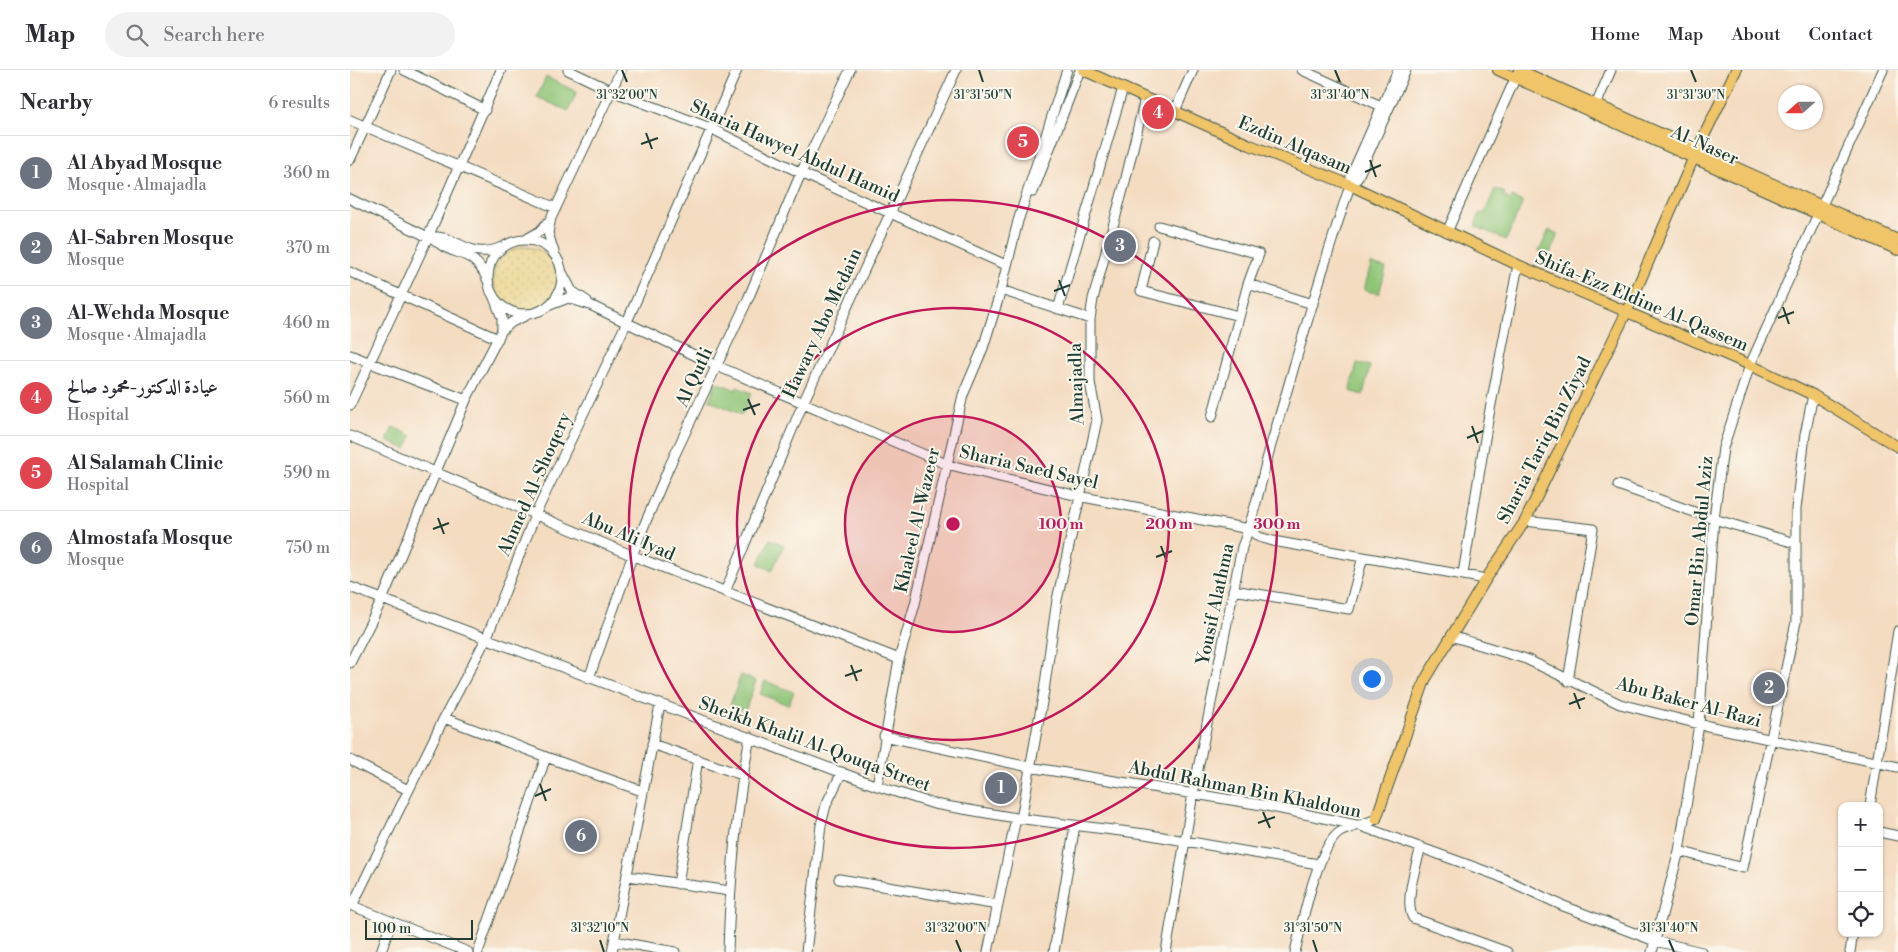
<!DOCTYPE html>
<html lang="en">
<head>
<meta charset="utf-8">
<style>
	body { margin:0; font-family:"Libre Bodoni",Amiri,serif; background:#f2f2f3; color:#2b2b33 }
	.controls { position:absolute; right:15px; bottom:15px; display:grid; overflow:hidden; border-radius:10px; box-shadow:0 1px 4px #0004 }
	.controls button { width:45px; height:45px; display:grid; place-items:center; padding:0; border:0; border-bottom:1px solid #e1e1e2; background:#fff; color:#2b2b33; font:25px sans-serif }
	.compass { position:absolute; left:1428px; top:15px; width:45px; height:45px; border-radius:50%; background:#fff; box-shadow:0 1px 4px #0004; rotate:249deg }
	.scale { position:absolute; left:15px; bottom:12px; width:108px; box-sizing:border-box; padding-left:5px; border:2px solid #1f3d34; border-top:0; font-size:14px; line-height:18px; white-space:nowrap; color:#1f3d34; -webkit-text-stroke:4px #fbf7ec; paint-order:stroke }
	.you { position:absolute; left:1021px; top:608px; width:18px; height:18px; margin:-12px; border:4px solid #fff; border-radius:50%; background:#1a73e8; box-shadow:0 0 0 8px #1a73e833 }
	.badge { display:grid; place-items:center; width:32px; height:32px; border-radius:50%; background:#db2777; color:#fff; font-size:16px; font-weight:700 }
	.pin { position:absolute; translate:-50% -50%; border:2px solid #fff; box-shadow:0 1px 5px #0006 }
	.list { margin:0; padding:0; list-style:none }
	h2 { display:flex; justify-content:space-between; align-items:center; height:65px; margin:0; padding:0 20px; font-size:21px }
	h2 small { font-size:16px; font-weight:400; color:#7c7c81 }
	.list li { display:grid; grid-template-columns:32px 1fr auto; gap:15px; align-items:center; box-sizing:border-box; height:75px; padding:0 20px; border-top:1px solid #e1e1e2 }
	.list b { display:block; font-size:19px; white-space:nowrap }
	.list p { margin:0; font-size:16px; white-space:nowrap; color:#7c7c81 }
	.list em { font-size:16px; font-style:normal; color:#7c7c81 }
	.icon { flex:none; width:28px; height:28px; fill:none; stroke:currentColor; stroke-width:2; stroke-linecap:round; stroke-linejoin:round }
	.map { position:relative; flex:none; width:1548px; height:882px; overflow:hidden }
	header { display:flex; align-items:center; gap:30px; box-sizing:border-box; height:70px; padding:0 25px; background:#fff; border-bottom:1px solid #e1e1e2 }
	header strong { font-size:24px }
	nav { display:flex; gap:28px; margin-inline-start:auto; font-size:18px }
	.search { width:350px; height:45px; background:#f2f2f3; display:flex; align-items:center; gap:12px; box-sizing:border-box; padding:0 18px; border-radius:28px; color:#7c7c81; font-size:19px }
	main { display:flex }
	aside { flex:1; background:#fff }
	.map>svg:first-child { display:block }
	.sand { fill:url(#sand-dots); stroke:#868c69 }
	.park { fill:#8fc577; stroke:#578156 }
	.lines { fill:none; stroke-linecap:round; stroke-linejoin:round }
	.minor-casing { stroke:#3f5549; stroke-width:11 }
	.major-casing { stroke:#3f5549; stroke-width:12 }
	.minor { stroke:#fff; stroke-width:9 }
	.major { stroke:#f0c469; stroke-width:10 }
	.ticks { fill:none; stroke:#1f3d34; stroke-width:2 }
	.ring { fill:none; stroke:#c2185b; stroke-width:2.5 }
	.labels { text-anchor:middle; stroke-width:4; stroke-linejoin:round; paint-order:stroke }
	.street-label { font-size:18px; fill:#1f3d34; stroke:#fbf7ec }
	.ticks-label { font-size:12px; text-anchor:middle; fill:#1f3d34; stroke:#fbf7ec; stroke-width:4; stroke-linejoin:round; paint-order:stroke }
	.centre { fill:#c2185b; stroke:#fbf7ec; stroke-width:2.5 }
	.ring-label { font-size:15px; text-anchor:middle; font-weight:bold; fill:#c2185b; stroke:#fbf7ec; stroke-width:4; stroke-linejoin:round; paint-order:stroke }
</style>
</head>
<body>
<header>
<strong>Map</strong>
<div class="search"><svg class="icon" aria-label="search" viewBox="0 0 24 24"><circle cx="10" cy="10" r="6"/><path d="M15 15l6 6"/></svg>Search here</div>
<nav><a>Home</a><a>Map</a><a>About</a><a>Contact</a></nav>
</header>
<main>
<aside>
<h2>Nearby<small>6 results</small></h2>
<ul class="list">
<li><span class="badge" style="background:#6b7280">1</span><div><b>Al Abyad Mosque</b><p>Mosque · Almajadla</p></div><em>360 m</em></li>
<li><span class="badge" style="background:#6b7280">2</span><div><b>Al-Sabren Mosque</b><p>Mosque</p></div><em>370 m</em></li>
<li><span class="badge" style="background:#6b7280">3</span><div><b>Al-Wehda Mosque</b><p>Mosque · Almajadla</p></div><em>460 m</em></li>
<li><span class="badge" style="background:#e0444e">4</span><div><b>عيادة الدكتور-محمود صالح</b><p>Hospital</p></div><em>560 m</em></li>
<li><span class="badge" style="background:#e0444e">5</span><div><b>Al Salamah Clinic</b><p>Hospital</p></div><em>590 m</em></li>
<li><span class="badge" style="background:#6b7280">6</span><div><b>Almostafa Mosque</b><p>Mosque</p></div><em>750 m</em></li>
</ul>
</aside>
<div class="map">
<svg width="1548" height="882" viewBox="0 0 1548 882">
	<defs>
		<pattern id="sand-dots" width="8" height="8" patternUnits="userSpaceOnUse" patternTransform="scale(1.25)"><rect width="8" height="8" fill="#eeda9e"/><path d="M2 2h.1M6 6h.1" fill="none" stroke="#ccbc89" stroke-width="1.8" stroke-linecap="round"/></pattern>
	</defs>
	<rect width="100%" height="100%" fill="#fbf7ec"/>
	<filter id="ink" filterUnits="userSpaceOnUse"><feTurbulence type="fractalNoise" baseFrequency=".02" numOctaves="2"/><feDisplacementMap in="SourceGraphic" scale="10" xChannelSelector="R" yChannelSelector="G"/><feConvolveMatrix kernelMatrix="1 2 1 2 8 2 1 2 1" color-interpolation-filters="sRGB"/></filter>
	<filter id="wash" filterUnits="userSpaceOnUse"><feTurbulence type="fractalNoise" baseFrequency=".0096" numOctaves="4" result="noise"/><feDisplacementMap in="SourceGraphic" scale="20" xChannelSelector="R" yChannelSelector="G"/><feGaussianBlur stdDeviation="1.12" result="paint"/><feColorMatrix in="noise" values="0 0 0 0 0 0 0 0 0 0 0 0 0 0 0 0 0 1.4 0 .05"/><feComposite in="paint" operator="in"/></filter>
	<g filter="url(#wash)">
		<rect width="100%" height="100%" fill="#f4dcc1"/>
		<!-- sand -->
		<path class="sand" d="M143 209a32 32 0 1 1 64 0a32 32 0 1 1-64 0Z"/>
		<!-- park -->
		<path class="park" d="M196,7l31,15 -9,19 -31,-14z
			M1145,119l10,4 -2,3 8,4 1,-3 11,5 -17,38 -31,-14 5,-13 4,1z
			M1199,160l9,4 -9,22 -10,-5z
			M1021,194l15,4 -7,26 -15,-4z
			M1007,293l13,3 -7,29 -13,-4z
			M367,312l19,8 1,-3 15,6 -10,22 -33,-15z
			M43,357l19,9 -6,13 -19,-8z
			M420,469l14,6 -12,26 -13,-7z
			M391,605l15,6 -11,30 -15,-6z
			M415,611l29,11 -6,13 -28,-11z"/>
	</g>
	<g filter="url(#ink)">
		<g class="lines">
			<defs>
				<path id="minor" d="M54,0l81,40
					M218,0l44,21 98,37 91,45 205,92
					M952,0l79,36
					M1246,35l15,-35
					M825,41l18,-41
					M0,50l206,88
					M0,90l41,-90
					M1001,113l6,-4 49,-109
					M683,122l47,-122
					M0,129l78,38c30,-4 39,25 74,10
					M809,156l100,28 -11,30 -36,133
					M1097,162l71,-160
					M82,167c19,22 41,8 56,44
					M175,170l15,-9 8,-9
					M138 207a37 37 0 1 1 74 0a37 37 0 1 1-74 0Z
					M803,171l-12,50 98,25
					M204,182l-6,-19 3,-15 70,-148
					M0,202l148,67
					M213,204l9,17 15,10
					M898,214l65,20
					M651,220l89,29
					M200,235l18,-7 22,7 127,61 229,98 132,32 171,33 10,8 14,4 213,38
					M708,239l65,-221
					M152,260l10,-8 15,-7
					M0,285l116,45
					M0,335l78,-168 73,-167
					M0,366l281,119 268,104
					M1268,415l96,34 81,24
					M1175,451l68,8 -25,152
					M1113,504l25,-154 30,-155
					M0,517l527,199 57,18 82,14 129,16 173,30
					M883,520l116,19 14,-52
					M375,522l79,-191 152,-331
					M1101,566l75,23 94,45 79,20 199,43
					M0,593l32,-63 84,-200 36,-70v-12l-9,-23
					M239,608l49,-138 31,-73 79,-168 53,-126 49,-103
					M94,648l102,39 96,34
					M534,666l145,31 233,38 99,21 135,49 65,30 94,36 47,11
					M302,674l90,31
					M0,690l58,30
					M527,716l22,-127 16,-55 48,-209 20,-47 18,-58 17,-69 49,-151
					M1520,736l28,-175
					M671,749l23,-128 13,-91 40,-180 -7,-38v-63l3,-20 31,-113 21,-88
					M1529,762l19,4
					M1071,777c-5,19 -17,54 -8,71l94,34
					M1329,781l64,17 53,-246v-113l9,-74 8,-40
					M278,806l102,15
					M489,809l159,26
					M328,814l20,-125
					M0,835l118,47
					M2,836l92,-188 43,-81 49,-124 90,-189 111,-254
					M264,871l61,11
					M31,882l10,-30
					M128,882l68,-195
					M262,882l48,-247
					M378,882c2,-72 8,-144 22,-215
					M456,882l15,-127 5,-20 16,-33
					M638,882l28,-134
					M704,882l21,-127
					M816,882l27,-158 49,-247c13,-32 19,-68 29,-102 26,-87 50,-176 80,-262v-7l47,-106
					M945,882c7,-28 22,-105 45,-120 6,-4 26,-8 36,-13
					M1302,882l27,-101 20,-127 15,-205 9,-71 27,-83 133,-295
					M1500,882l3,-19"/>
				<path id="major" d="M733,0l167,75 100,40 168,80 232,100 63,30 85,52
					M1148,0l400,180
					M1169,0l379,170
					M1026,749l49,-139 61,-101 39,-58 102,-210 70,-161 39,-80"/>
			</defs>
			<!-- minor casing -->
			<use href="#minor" class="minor-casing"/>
			<!-- major casing -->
			<use href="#major" class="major-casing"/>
			<!-- minor -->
			<use href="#minor" class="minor"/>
			<!-- major -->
			<use href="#major" class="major"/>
		</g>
	</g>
	<!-- ticks -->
	<path class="ticks" d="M272,0l5,12M629,0l4,12M985,0l5,12M1341,0l5,12M296,63l6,16M291,74l17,-6M1020,90l6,17M1015,102l16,-7M709,210l6,16M704,221l16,-6M1433,237l6,17M1428,248l16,-6M398,329l7,16M393,340l17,-6M1122,356l6,17M1117,368l16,-7M88,448l6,16M83,459l16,-6M811,476l6,16M806,487l16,-6M501,595l6,16M495,606l17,-6M1224,623l6,16M1219,634l16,-6M190,714l6,17M185,726l16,-7M913,742l7,16M908,753l17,-6M250,870l4,12M606,870l5,12M963,870l4,12M1319,870l5,12"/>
	<!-- distance rings -->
	<circle cx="603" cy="454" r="108" fill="#c2185b" fill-opacity=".12"/>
	<g class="ring">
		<circle cx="603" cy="454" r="108"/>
		<circle cx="603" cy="454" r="216"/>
		<circle cx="603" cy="454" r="324"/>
	</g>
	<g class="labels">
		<!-- street labels -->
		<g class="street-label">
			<text transform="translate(945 75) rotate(23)" y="6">Ezdin Alqasam</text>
			<text transform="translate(1355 75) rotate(24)" y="6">Al-Naser</text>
			<text transform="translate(445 81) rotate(24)" y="6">Sharia Hawyel Abdul Hamid</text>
			<text transform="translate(1292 231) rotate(23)" y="6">Shifa-Ezz Eldine Al-Qassem</text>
			<text transform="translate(472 253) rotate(-65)" y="6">Hawary Abo Medain</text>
			<text transform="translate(344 307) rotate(-65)" y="6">Al Qutli</text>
			<text transform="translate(726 314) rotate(-92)" y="6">Almajadla</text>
			<text transform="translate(1194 370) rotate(-63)" y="6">Sharia Tariq Bin Ziyad</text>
			<text transform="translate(679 397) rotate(13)" y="6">Sharia Saed Sayel</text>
			<text transform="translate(184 414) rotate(-66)" y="6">Ahmed Al-Shoqery</text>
			<text transform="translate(567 450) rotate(-77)" y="6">Khaleel Al-Wazeer</text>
			<text transform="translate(279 466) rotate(23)" y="6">Abu Ali Iyad</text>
			<text transform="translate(1349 471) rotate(-85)" y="6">Omar Bin Abdul Aziz</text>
			<text transform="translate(865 534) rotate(-78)" y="6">Yousif Alathma</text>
			<text transform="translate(1339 632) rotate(15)" y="6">Abu Baker Al-Razi</text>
			<text transform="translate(465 674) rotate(20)" y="6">Sheikh Khalil Al-Qouqa Street</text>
			<text transform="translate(895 719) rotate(11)" y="6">Abdul Rahman Bin Khaldoun</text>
		</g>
	</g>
	<g class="ticks-label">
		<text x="277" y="29">31°32'00"N</text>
		<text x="633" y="29">31°31'50"N</text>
		<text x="990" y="29">31°31'40"N</text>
		<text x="1346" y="29">31°31'30"N</text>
		<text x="250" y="862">31°32'10"N</text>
		<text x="606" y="862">31°32'00"N</text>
		<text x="963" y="862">31°31'50"N</text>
		<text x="1319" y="862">31°31'40"N</text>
	</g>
	<circle cx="603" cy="454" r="8" class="centre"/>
	<g class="ring-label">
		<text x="711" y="459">100 m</text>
		<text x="819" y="459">200 m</text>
		<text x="927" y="459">300 m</text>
	</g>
</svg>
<div class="controls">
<button>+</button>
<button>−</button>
<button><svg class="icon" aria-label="locate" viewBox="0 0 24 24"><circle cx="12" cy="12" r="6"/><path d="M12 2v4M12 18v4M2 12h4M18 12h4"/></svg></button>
</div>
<svg class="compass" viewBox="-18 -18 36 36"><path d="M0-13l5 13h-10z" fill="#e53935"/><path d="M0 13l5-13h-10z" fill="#7c7c81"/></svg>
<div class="scale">100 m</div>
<div class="you"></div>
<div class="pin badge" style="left:651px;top:718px;background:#6b7280">1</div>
<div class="pin badge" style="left:1419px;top:618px;background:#6b7280">2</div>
<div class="pin badge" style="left:770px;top:176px;background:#6b7280">3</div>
<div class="pin badge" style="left:808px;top:43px;background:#e0444e">4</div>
<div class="pin badge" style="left:673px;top:72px;background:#e0444e">5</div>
<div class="pin badge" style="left:231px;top:766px;background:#6b7280">6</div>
</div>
</main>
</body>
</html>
